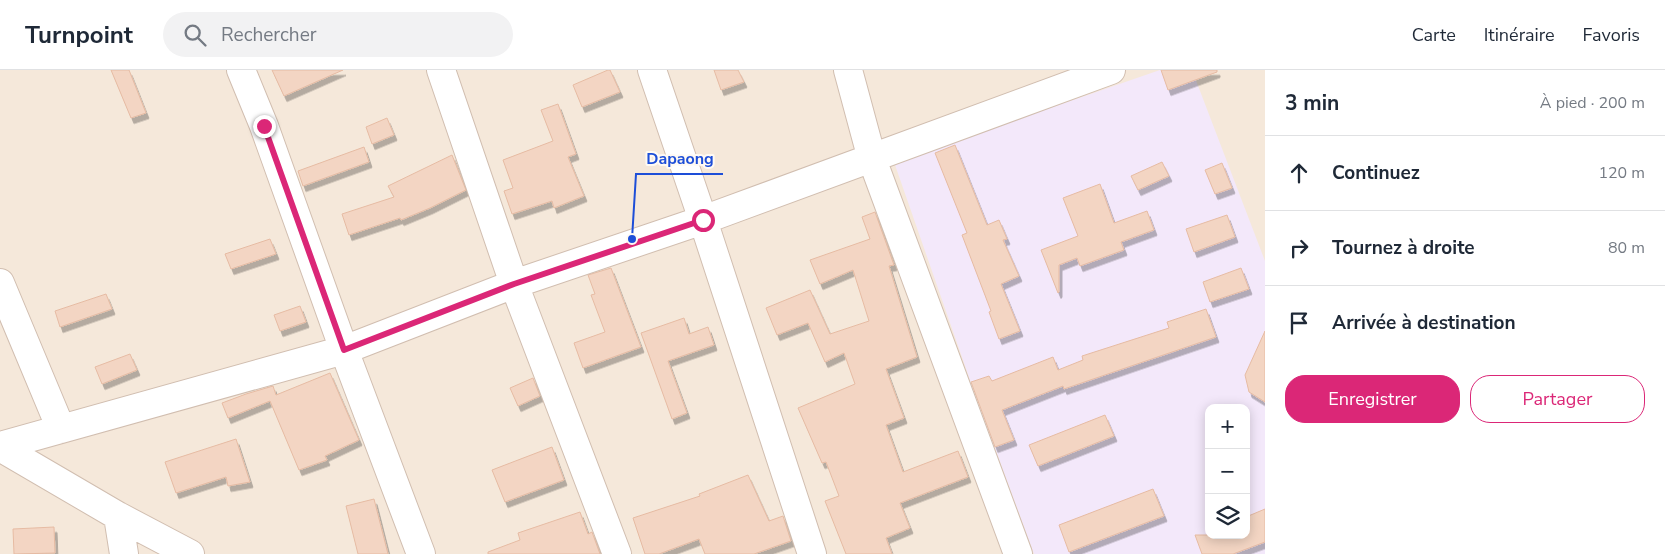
<!DOCTYPE html>
<html lang="fr">
<head>
<meta charset="utf-8">
<style>
	body { margin:0; font-family:"Nunito Sans",sans-serif; background:#f2f2f3; color:#1f2937 }
	.controls { position:absolute; right:15px; bottom:15px; display:grid; overflow:hidden; border-radius:10px; box-shadow:0 2px 12px #0003 }
	.controls button { width:45px; height:45px; display:grid; place-items:center; padding:0; border:0; border-bottom:1px solid #e0e1e3; background:#fff; color:#1f2937; font:25px sans-serif }
	.stop { position:absolute; width:15px; height:15px; margin:-11px; border:4px solid #db2777; border-radius:50%; background:#fff }
	.stop.end { background:#db2777; border-color:#fff; box-shadow:0 1px 5px #0008 }
	.list { margin:0; padding:0; list-style:none }
	h2 { display:flex; justify-content:space-between; align-items:center; height:65px; margin:0; padding:0 20px; font-size:21px }
	h2 small { font-size:16px; font-weight:400; color:#747a83 }
	.list li { display:grid; grid-template-columns:32px 1fr auto; gap:15px; align-items:center; box-sizing:border-box; height:75px; padding:0 20px; border-top:1px solid #e0e1e3 }
	.list b { display:block; font-size:19px; white-space:nowrap }
	.list em { font-size:16px; font-style:normal; color:#747a83 }
	.actions { display:flex; gap:10px; padding:15px 20px }
	.actions a { flex:1; padding:11px 0; border:1px solid #db2777; border-radius:20px; text-align:center; font-size:18px; color:#db2777 }
	.actions .main { background:#db2777; color:#fff }
	.icon { flex:none; width:28px; height:28px; fill:none; stroke:currentColor; stroke-width:2; stroke-linecap:round; stroke-linejoin:round }
	.map { position:relative; flex:none; width:1265px; height:484px; overflow:hidden }
	header { display:flex; align-items:center; gap:30px; box-sizing:border-box; height:70px; padding:0 25px; background:#fff; border-bottom:1px solid #e0e1e3 }
	header strong { font-size:24px }
	nav { display:flex; gap:28px; margin-inline-start:auto; font-size:18px }
	.search { width:350px; height:45px; background:#f2f2f3; display:flex; align-items:center; gap:12px; box-sizing:border-box; padding:0 18px; border-radius:28px; color:#747a83; font-size:19px }
	main { display:flex }
	aside { flex:1; background:#fff }
	.map>svg:first-child { display:block }
	.residential { fill:#f5e8da; fill-rule:evenodd }
	.education { fill:#f3e8fa; fill-rule:evenodd }
	.building { fill:#f3d5c3; stroke:#e6bba3; filter:url(#shadow) }
	.lines { fill:none; stroke-linecap:round; stroke-linejoin:round }
	.minor-casing { stroke:#d1beb0; stroke-width:30 }
	.minor { stroke:#fff; stroke-width:28 }
	.route { stroke:#db2777; stroke-width:6 }
	.leader { fill:none; stroke:#1d4ed8; stroke-width:2 }
	.callout-dot { fill:#1d4ed8; stroke:#fffaf3; stroke-width:2 }
	.callout-label { font-size:16px; text-anchor:middle; font-weight:bold; fill:#1d4ed8; stroke:#fffaf3; stroke-width:4; stroke-linejoin:round; paint-order:stroke }
</style>
</head>
<body>
<header>
<strong>Turnpoint</strong>
<div class="search"><svg class="icon" aria-label="search" viewBox="0 0 24 24"><circle cx="10" cy="10" r="6"/><path d="M15 15l6 6"/></svg>Rechercher</div>
<nav><a>Carte</a><a>Itinéraire</a><a>Favoris</a></nav>
</header>
<main>
<div class="map">
<svg width="1265" height="484" viewBox="0 0 1265 484">
	<defs>
		<filter id="shadow"><feDropShadow dx="3" dy="5.5" stdDeviation="0" flood-color="#0004"/></filter>
	</defs>
	<rect width="100%" height="100%" fill="#fdf6ec"/>
	<!-- residential -->
	<path class="residential" d="M0,0h1265v484h-1265zM1209,338h37v127h-37z"/>
	<!-- education -->
	<path class="education" d="M1160,0h32l73,191v293h-231l-63,-171 -77,-221zM1209,338h37v127h-37z"/>
	<!-- building -->
	<path class="building" d="M111,0h18l17,43 -15,5z
		M272,0h71l-59,26z
		M608,0h2l10,22 -38,15 -9,-22z
		M714,0h24l6,12 -23,8z
		M1161,0h56v2l-49,18z
		M558,34l18,50 -8,3 16,39 -30,12 -2,-7 -40,13 -8,-23 9,-3 -10,-28 50,-19 -12,-31z
		M387,48l7,17 -22,9 -6,-17z
		M955,75l32,80 12,-5 8,19 -4,1 16,36 -18,8 19,47 -21,8 -10,-27 2,-1 -29,-76 5,-2 -32,-80z
		M364,77l5,15 -66,24 -5,-15z
		M452,85l14,35 -36,18 -29,12 -1,-2 -51,17 -7,-21 52,-17 -6,-11z
		M1162,92l7,14 -31,14 -7,-14z
		M1222,93l10,25 -17,6 -10,-24z
		M1100,114l14,39 33,-12 7,19 -33,12 3,8 -44,16 -3,-8 -18,7v27l-1,1 -17,-43 37,-14 -15,-38z
		M875,142l19,53 -5,1 28,91 -31,12 18,49 -18,7 17,47 55,-21 10,26 -68,26 10,25 -24,10 6,16h-46l-21,-53 14,-5 -13,-34 -4,1 -24,-55 57,-24 -11,-31 -19,9 -17,-39 -31,12 -11,-27 44,-18 20,44 39,-13 -16,-51 -33,14 -10,-24 60,-21 -8,-22z
		M1227,145l8,22 -41,15 -8,-23z
		M270,169l6,15 -45,15 -6,-15z
		M611,198l30,79 -58,21 -9,-25 31,-11 -14,-37 4,-1 -7,-19z
		M1241,198l8,21 -39,13 -7,-20z
		M106,224l6,15 -52,18 -5,-16z
		M300,236l6,16 -26,9 -6,-16z
		M1206,239l10,28 -152,52 -1,-3 -61,24 12,30 -19,7 -24,-65 18,-6 3,5 61,-24 5,13 25,-10 -1,-4 87,-28 -2,-6z
		M684,248l5,16 19,-7 6,18 -46,16 19,52 -15,6 -31,-86z
		M1265,261v71l-16,-10 -4,-17z
		M130,284l7,16 -35,14 -7,-17z
		M330,303l29,67 -34,16 2,4 -28,10 -29,-69 -42,17 -6,-15 24,-9 27,-8 3,9z
		M533,308l7,18 -22,10 -8,-18z
		M1105,345l9,21 -76,30 -9,-21z
		M236,369l14,43 -22,4 -2,-9 -50,16 -11,-31z
		M552,377l12,33 -59,22 -13,-32z
		M748,405l21,46 14,-5 8,25 -37,13h-49l-6,-15 -40,15h-14l-12,-36 67,-22 -1,-2z
		M1153,419l11,27 -95,36 -10,-27z
		M374,429l14,55h-30l-12,-48z
		M1265,439v33l-32,12h-31l-7,-19h51v-18z
		M580,442l8,22 4,-2 8,22h-112v-2l32,-12 -2,-7z
		M54,457l1,26 -41,1 -1,-25z"/>
	<g class="lines">
		<defs>
			<path id="minor" d="M241,0l23,56 80,224 77,204
				M441,0l73,214 103,270
				M652,0l51,150 109,334
				M848,0l24,89 146,395
				M0,213l61,146
				M0,376l344,-96 170,-66 189,-64 408,-150
				M0,377l118,69 72,38
				M118,446l6,38"/>
		</defs>
		<!-- minor casing -->
		<use href="#minor" class="minor-casing"/>
		<!-- minor -->
		<use href="#minor" class="minor"/>
	</g>
	<g class="lines">
		<!-- route -->
		<path class="route" d="M264,56l80,224 170,-66 189,-64"/>
	</g>
	<!-- callouts -->
	<path class="leader" d="M632 169L636 104H723"/>
	<circle class="callout-dot" cx="632" cy="169" r="5"/>
	<g class="callout-label">
		<text x="680" y="94">Dapaong</text>
	</g>
</svg>
<div class="controls">
<button>+</button>
<button>−</button>
<button><svg class="icon" aria-label="layers" viewBox="0 0 24 24"><path d="M12 4l9 5-9 5-9-5zM3 14l9 5 9-5"/></svg></button>
</div>
<div class="stop" style="left:703px;top:150px"></div>
<div class="stop end" style="left:264px;top:56px"></div>
</div>
<aside>
<h2>3 min<small>À pied · 200 m</small></h2>
<ul class="list">
<li><svg class="icon" aria-label="ahead" viewBox="0 0 24 24"><path d="M12 20V5M6 11l6-6 6 6"/></svg><div><b>Continuez</b></div><em>120 m</em></li>
<li><svg class="icon" aria-label="right" viewBox="0 0 24 24"><path d="M7 20v-9h11M14 6l5 5-5 5"/></svg><div><b>Tournez à droite</b></div><em>80 m</em></li>
<li><svg class="icon" aria-label="arrive" viewBox="0 0 24 24"><path d="M6 21V4h12l-3 4 3 4H6"/></svg><div><b>Arrivée à destination</b></div></li>
</ul>
<div class="actions"><a class="main">Enregistrer</a><a>Partager</a></div>
</aside>
</main>
</body>
</html>
